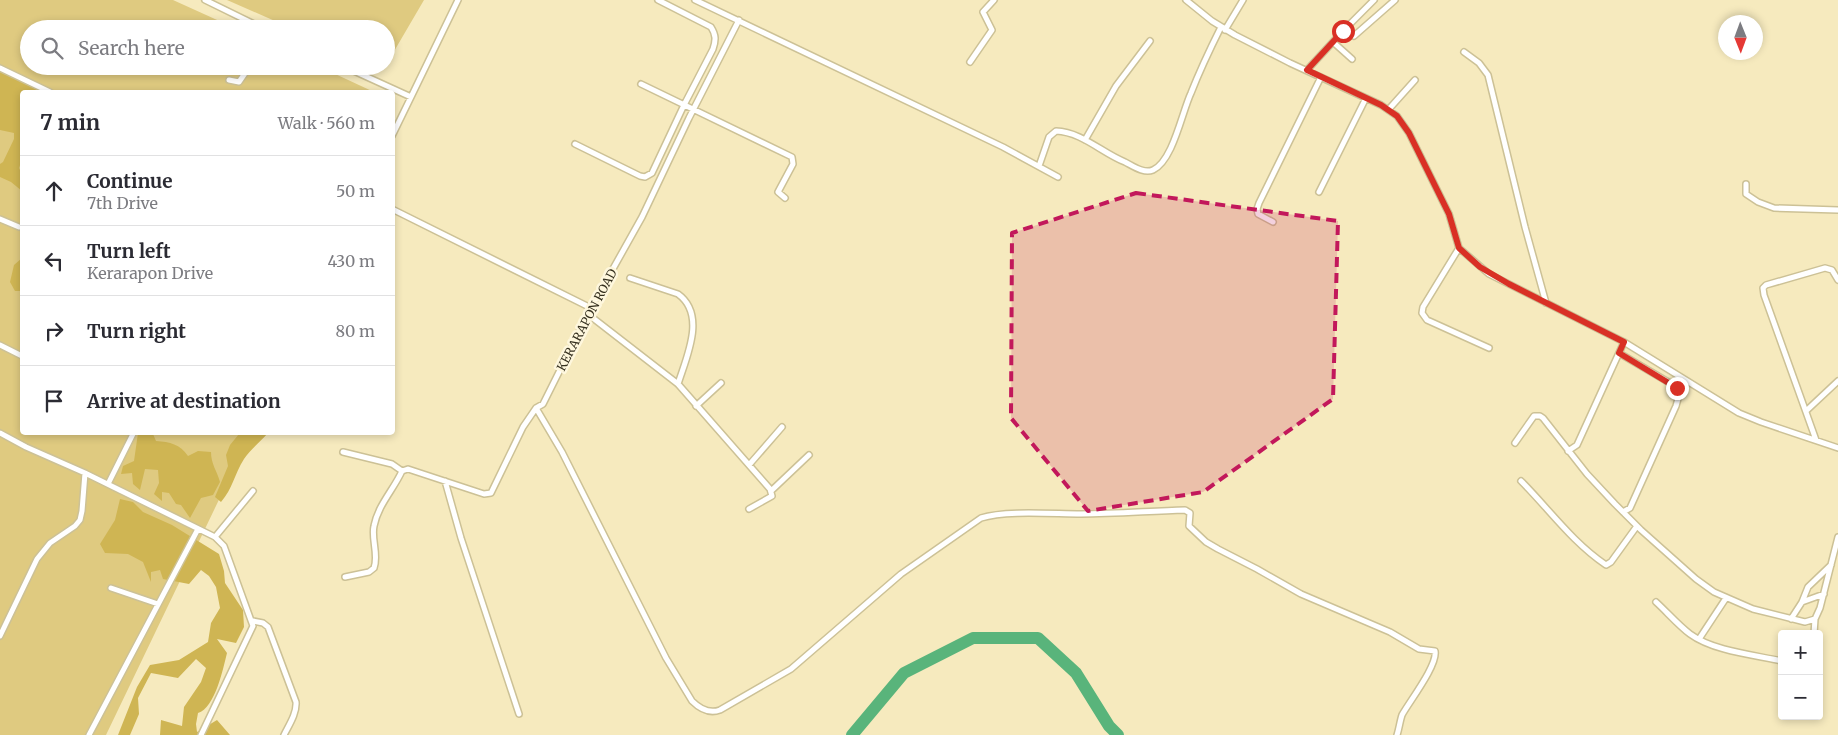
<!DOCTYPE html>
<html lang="en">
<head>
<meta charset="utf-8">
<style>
	body { margin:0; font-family:Merriweather,serif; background:#f2f2f3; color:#2b2b33 }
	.controls { position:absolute; right:15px; bottom:15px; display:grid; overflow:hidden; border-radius:5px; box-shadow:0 2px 8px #0003 }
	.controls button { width:45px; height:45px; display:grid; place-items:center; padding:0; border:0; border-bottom:1px solid #e1e1e2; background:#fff; color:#2b2b33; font:25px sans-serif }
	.compass { position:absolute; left:1718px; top:15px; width:45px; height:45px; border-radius:50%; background:#fff; box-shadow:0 2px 8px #0003; rotate:179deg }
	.stop { position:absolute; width:15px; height:15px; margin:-11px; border:4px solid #d93025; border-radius:50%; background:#fff }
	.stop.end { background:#d93025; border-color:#fff; box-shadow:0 1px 5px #0008 }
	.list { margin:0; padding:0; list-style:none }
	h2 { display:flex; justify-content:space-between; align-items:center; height:65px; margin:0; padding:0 20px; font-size:21px }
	h2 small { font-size:16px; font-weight:400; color:#7c7c81 }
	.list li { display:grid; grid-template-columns:32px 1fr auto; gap:15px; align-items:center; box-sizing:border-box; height:70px; padding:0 20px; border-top:1px solid #e1e1e2 }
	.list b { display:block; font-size:19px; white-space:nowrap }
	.list p { margin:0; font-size:16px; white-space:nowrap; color:#7c7c81 }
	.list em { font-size:16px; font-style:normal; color:#7c7c81 }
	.icon { flex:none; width:28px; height:28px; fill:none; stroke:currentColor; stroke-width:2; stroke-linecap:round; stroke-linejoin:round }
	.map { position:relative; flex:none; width:1838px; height:735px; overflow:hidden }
	.search { position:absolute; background:#fff; box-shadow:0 2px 8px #0003; left:20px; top:20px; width:375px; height:55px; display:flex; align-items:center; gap:12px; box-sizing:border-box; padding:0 18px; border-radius:28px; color:#7c7c81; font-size:19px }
	.panel { position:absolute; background:#fff; box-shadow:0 2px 8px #0003; left:20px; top:90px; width:375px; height:345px; border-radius:5px }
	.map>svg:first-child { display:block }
	.green { fill:#dfca80 }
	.forest { fill:#cfb553 }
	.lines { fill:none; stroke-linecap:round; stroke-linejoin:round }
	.river { stroke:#59b47b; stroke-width:12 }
	.minor-casing { stroke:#ccc196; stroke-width:8 }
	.minor { stroke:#fff; stroke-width:5 }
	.route { stroke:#d93025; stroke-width:6 }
	.marked { fill:#c2185b; fill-opacity:0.2; stroke:#c2185b; stroke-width:4; stroke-dasharray:10 6; stroke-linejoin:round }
	.labels { text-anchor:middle; stroke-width:5; stroke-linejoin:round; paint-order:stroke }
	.street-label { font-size:12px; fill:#342f1e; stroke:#fef7dd }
</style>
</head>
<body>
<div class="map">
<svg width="1838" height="735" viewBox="0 0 1838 735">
	<rect width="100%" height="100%" fill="#f6eabe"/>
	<!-- green -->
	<path class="green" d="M0,0h173l64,29h-208v37h289l56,26h-352v340l229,1 -145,302h-106z
		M227,0h197l-38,65v-36h-93z"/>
	<!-- forest -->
	<path class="forest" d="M0,72l42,20h-20v68l-3,8 3,6v17l-11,-9 -11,-5v-13l3,-2 11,-23v-6l-14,-3z
		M22,258v33h-7l-5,-9 4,-17z
		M138,433h18l-3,1 3,7c14,1 24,3 32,15l10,-5 13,1c0,12 6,19 9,30l-7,13 -12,3 -11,20 -9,-13 -5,-1 -7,-11 -7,-1v9l-8,-7 5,-11 -1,-13 -13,-1 -5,21 -7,-6 -1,-11 -11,1 2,-8 11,-5z
		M237,433h31c-8,9 -17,16 -24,26 -10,16 -11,29 -23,43l-6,-5 13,-31 -2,-11 4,-10 9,-11z
		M120,499l13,3 10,10 29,13 47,29 5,17 1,12 18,27 1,17 -8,16 -19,-4 10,14c-4,16 -12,55 -29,60l-2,11 1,8 20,-12 13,15h-70l1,-15 21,6 2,-19 17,-25 5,-14 -10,-9 -18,19 -27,-5 -13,25 1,16 -9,21h-12l19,-48 13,-22 29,-5 29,-18 3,-19 9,-15 -4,-21 -7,-11 -8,-6 -12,14 -26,-5 -3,-9 -9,2v10l-8,-20 -15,-8 -23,-1 -5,-9 15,-24z"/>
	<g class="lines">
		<!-- river -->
		<path class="river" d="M852,735l52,-62 69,-35h65l38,35 33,53 9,9"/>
		<defs>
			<path id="minor" d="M205,0l59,29
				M695,0l308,147 55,30
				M1186,0l26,21 23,14 55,28 91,42 16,11 12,17 40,81 10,34 30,26 135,68 115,71 22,9 77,26
				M739,20l-50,98 -47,99 -51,91 -48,96 -7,4 26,44 104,206 26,43c8,8 17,13 28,9l71,-41 110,-95 80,-56c25,-8 72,-4 100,-4 34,0 69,-3 104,-4l5,3 -1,13 17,16 12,7 39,20 44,25 89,38 29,17 16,2c3,14 -26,51 -33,64 -2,6 -3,14 -5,20
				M1225,30l18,-30
				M1354,36l41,-36
				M1333,42l19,17
				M1464,52l15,11 9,12 37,152 21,76
				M970,62l22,-32 -9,-18 11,-12
				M343,66l68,31 47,-97
				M0,68l50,24
				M1307,70l36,-39 31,-31
				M229,80l10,2 11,-16
				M641,84l151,73 1,7 -15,28 7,6
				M1389,109l26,-29
				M392,136l19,-39
				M1085,140l31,-54 34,-45
				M575,144l65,32 5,1 7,-4 32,-68 29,-56c3,-9 3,-14 -2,-22l-53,-27
				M1039,166l10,-29 7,-6c26,1 46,22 69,31 8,4 19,12 28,8 20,-9 29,-58 38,-77 9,-23 19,-44 30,-66
				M1746,184v10l12,8 16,6 64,2
				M1319,192l47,-94
				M392,209l199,99
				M0,219l19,8
				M1273,222l-15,-8 -1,-5 2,-6 62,-126
				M1459,248l-36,59 -1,6 5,7 62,28
				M630,278l48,16c29,21 8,64 0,90
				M589,315l89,69 92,105 2,7 -23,13
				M0,345l22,11
				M1619,353l56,33 4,9 -3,11 -46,102 -7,4
				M696,406l25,-23
				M1806,411l32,-30
				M0,433l26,14 59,26 130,64 9,9 29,80 -52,109
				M1816,440l-52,-145 -1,-7 3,-3 59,-17 7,2 6,10
				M1515,443l19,-27h6l3,2 44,56 28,30 26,26 55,49 18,13 39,17 52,13 10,-3 5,-11 18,-71
				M1568,451l9,-6 47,-103
				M343,452l49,12 10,7
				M749,465l33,-38
				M445,481l16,57 58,176
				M1521,481c28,28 51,61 85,84l5,-3 26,-36
				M108,484l26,-52
				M771,491l38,-36
				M215,537l38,-46
				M345,577l24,-5 5,-4c5,-13 -3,-29 0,-42 4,-21 20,-37 28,-55l6,-2 76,25 7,-1 32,-66 13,-19
				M111,588l47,16
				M1656,602c11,10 22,23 34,32 23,17 64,21 92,27
				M1802,602l22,-8
				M1791,619l11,-17 6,-15 23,-22
				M253,621l10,2 5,4 28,75c1,11 -7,23 -12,33
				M1814,634l1,-15
				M0,636l37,-77 13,-16 25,-17 5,-6 2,-9 3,-38
				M1699,639l27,-41
				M89,735l109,-206"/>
		</defs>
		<!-- minor casing -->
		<use href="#minor" class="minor-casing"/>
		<!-- minor -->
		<use href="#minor" class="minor"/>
	</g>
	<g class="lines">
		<!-- route -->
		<path class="route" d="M1343,31l-36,39 74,35 16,11 12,17 40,81 10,34 21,19 29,17 115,58 -5,11 58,35"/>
	</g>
	<!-- marked area -->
	<path class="marked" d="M1136,193l202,28 -5,178 -130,93 -115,19 -77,-93 1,-185z"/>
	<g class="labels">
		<!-- street labels -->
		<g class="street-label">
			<text transform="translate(587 320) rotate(-62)" y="4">KERARAPON ROAD</text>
		</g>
	</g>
</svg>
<div class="controls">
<button>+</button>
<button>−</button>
</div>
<svg class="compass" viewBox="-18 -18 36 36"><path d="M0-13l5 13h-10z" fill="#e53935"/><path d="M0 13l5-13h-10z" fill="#7c7c81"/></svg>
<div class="stop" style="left:1343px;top:31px"></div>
<div class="stop end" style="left:1677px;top:388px"></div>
<div class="search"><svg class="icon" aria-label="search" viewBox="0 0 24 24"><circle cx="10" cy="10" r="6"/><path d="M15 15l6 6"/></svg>Search here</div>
<section class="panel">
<h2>7 min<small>Walk · 560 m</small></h2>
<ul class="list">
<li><svg class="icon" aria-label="ahead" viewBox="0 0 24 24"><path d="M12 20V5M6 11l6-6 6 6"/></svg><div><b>Continue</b><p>7th Drive</p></div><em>50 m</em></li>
<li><svg class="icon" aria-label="left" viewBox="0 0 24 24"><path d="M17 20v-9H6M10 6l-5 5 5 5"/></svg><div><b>Turn left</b><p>Kerarapon Drive</p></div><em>430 m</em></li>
<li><svg class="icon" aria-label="right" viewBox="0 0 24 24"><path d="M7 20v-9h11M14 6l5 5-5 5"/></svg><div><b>Turn right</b></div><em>80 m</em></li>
<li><svg class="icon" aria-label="arrive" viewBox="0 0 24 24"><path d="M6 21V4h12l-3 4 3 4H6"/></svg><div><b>Arrive at destination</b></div></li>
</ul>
</section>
</div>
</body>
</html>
